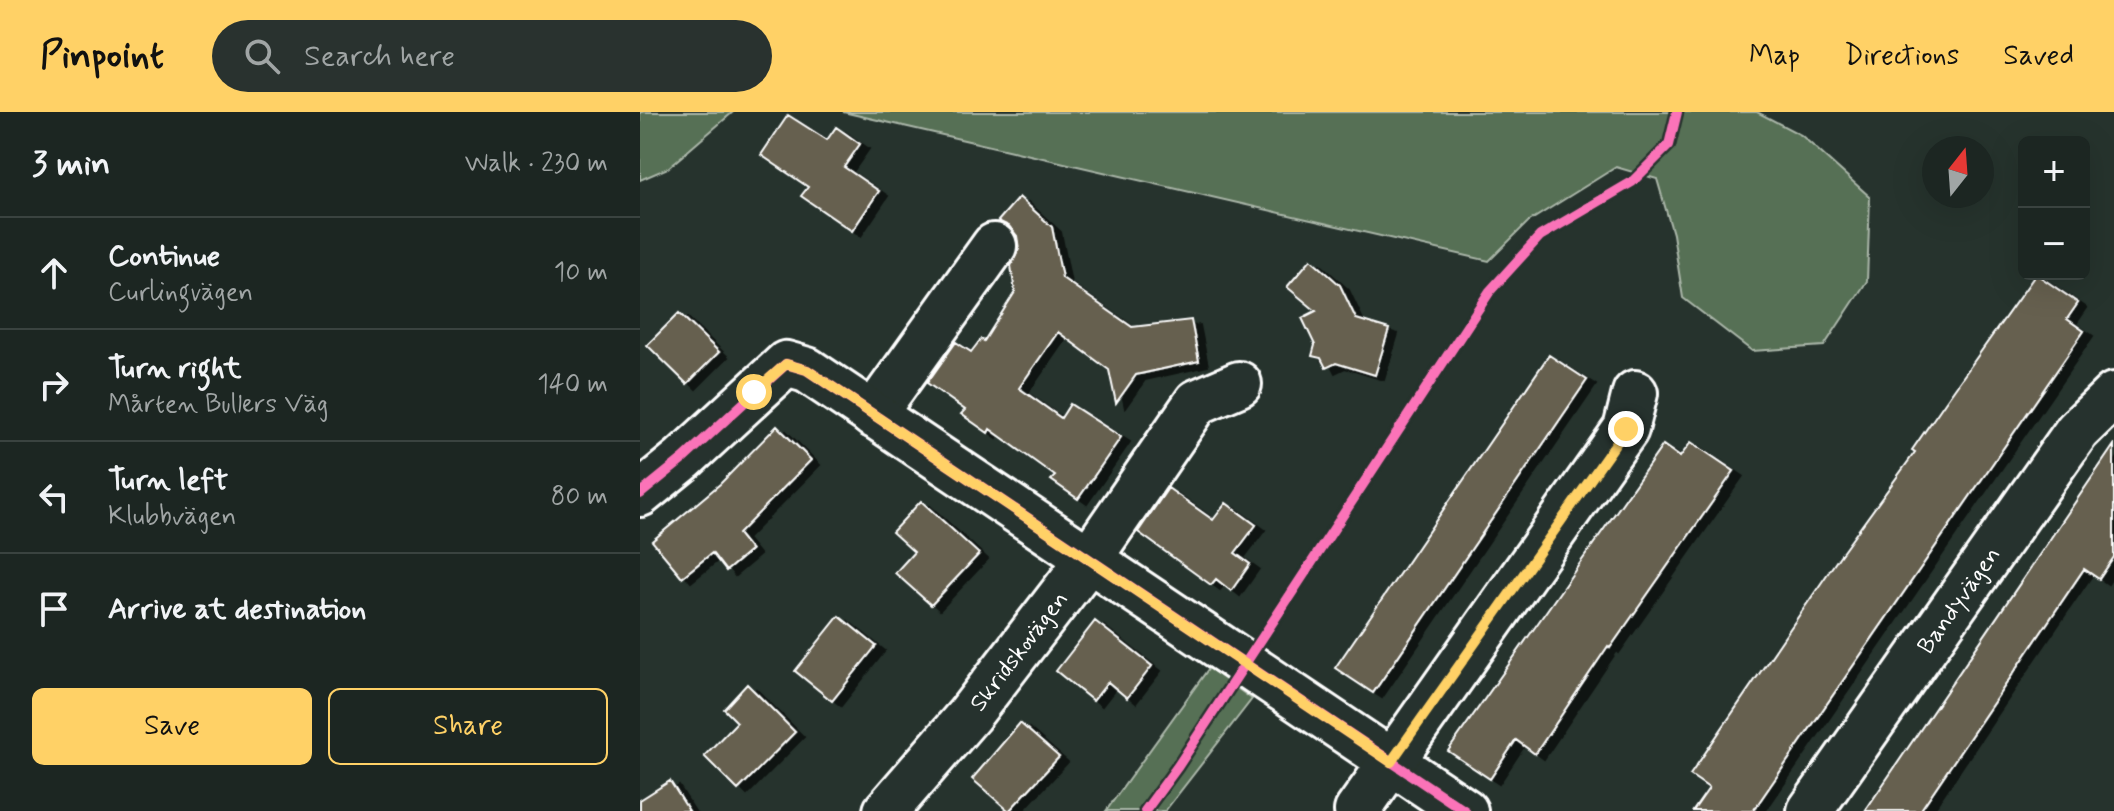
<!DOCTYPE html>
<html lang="en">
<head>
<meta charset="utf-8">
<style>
	body { margin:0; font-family:Mynerve,sans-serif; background:#29322f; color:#f1f3f6 }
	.controls { position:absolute; right:24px; top:24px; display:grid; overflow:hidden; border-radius:12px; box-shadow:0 8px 32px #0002 }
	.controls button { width:72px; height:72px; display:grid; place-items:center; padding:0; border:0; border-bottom:2px solid #3a4340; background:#1c2622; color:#f1f3f6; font:40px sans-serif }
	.compass { position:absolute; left:1282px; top:24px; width:72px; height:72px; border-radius:50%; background:#1c2622; box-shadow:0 8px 32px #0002; rotate:17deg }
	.stop { position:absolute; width:24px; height:24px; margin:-18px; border:6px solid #ffd166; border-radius:50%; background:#fff }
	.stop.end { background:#ffd166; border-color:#fff; box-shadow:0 2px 8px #0008 }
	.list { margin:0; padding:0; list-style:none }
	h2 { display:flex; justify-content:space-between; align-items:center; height:104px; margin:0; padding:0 32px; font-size:34px }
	h2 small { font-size:26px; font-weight:400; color:#a0a5a5 }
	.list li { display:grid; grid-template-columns:52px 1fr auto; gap:24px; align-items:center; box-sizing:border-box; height:112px; padding:0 32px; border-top:2px solid #3a4340 }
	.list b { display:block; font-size:30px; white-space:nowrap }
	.list p { margin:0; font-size:26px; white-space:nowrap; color:#a0a5a5 }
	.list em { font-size:26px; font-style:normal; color:#a0a5a5 }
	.actions { display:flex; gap:16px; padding:24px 32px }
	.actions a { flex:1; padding:18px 0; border:2px solid #ffd166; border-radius:12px; text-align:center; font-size:28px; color:#ffd166 }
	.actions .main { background:#ffd166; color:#111 }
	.icon { flex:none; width:44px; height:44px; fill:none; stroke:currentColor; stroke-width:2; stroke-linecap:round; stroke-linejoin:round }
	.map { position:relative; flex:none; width:1474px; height:699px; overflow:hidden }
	header { display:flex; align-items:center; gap:48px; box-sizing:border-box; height:112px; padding:0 40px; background:#ffd166; color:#111 }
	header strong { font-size:38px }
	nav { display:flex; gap:44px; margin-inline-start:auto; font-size:28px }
	.search { width:560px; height:72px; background:#29322f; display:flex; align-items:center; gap:20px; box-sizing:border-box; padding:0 28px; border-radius:44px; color:#a0a5a5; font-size:30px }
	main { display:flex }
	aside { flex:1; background:#1c2622 }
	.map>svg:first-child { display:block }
	.green { fill:#576f54; stroke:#abb7aa; stroke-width:2 }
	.building { fill:#66604f; stroke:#fff; stroke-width:2; filter:url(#shadow) }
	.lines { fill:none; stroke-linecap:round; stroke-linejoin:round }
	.minor-casing { stroke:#fff; stroke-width:50 }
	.minor { stroke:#26332d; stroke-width:44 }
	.cycleway-casing { stroke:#26332d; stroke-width:15 }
	.cycleway { stroke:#fb73b8; stroke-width:10 }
	.route { stroke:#ffd166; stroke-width:10 }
	.labels { text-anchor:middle; stroke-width:6; stroke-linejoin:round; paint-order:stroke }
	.street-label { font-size:24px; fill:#fff; stroke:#26332d }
</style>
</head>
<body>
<header>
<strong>Pinpoint</strong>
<div class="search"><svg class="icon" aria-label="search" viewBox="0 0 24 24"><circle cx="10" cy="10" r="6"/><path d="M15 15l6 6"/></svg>Search here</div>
<nav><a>Map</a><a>Directions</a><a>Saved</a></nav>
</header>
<main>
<aside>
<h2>3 min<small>Walk · 230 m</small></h2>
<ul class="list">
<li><svg class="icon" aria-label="ahead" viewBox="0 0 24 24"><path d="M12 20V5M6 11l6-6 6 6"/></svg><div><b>Continue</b><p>Curlingvägen</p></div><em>10 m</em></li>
<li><svg class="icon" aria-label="right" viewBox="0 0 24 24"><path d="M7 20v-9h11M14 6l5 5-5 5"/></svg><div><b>Turn right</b><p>Mårten Bullers Väg</p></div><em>140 m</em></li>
<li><svg class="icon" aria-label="left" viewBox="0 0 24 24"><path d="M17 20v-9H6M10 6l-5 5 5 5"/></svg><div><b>Turn left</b><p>Klubbvägen</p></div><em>80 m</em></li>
<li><svg class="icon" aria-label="arrive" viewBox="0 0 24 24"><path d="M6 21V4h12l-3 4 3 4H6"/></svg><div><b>Arrive at destination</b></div></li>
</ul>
<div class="actions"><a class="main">Save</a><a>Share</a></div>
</aside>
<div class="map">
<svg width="1474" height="699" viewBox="0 0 1474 699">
	<defs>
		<filter id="shadow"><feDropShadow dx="9" dy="5" stdDeviation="0" flood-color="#0009"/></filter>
	</defs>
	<rect width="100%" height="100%" fill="#26332d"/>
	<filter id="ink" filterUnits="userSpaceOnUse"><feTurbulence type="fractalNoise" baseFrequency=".0125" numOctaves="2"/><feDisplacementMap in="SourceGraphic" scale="16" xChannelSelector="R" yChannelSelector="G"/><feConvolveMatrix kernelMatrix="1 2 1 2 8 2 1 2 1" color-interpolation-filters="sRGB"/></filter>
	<g filter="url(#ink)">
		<!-- green -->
		<path class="green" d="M0,0h93l-65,56 -28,12z
			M203,0h914l44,23 69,62 -3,84 -43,65 -72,5 -69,-53 -10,-64 -16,-55 -41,-12 -88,55 -39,39z
			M569,556l43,31 -87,112h-59z"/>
		<!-- building -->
		<path class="building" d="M148,3l39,25 9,-13 24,17 -16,23 35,24 -27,40 -51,-35 7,-9 -47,-32z
			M379,85l33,30 10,51 70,49 59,-7 8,41 -63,14 -20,28 -7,-33 -51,-38 -39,56 42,30 9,-14 51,33 -43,62 -27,-19 4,-4 -65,-47 -2,4 -27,-19 4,-4 -38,-27 29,-41 15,10 10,-13 3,2 31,-49 -4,-26 8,-17 -2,-13 -8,-10 -11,-5z
			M671,147l29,26 16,34 33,10 -14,46 -39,-12 -10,5 -5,-10 -9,-2 3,-11 -13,-27 14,-7 -29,-24z
			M1396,162l42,29 -11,16 17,12 -331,480h-60l16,-23 -19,-13 149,-218 76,-105 -3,-2 38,-55z
			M39,201l40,39 -32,32 -40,-39z
			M909,243l38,25 -214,313 -38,-25z
			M137,314l34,34 -73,74 13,16 -25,21 -14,-18 -30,24 -30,-36 68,-57z
			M1051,330l43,29 -124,177 -2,-2 -73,108 -19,-14 -26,39 -42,-28 215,-306 17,12z
			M1474,333v112l-15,22 -15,-10 -164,242h-55z
			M528,376l45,32 13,-17 30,22 -21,28 15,11 -19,27 -15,-12 -5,6 -73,-53z
			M281,389l58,53 -48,51 -36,-32 19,-21 -22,-20z
			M199,504l37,30 -44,55 -37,-30z
			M455,509l57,45 -25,32 -19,-16 -15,19 -37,-30z
			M107,572l48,48 -57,58 -34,-34 33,-34 -13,-13z
			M380,611l39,34 -50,54 -37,-32z
			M30,669l19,30h-49v-11z"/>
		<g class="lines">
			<defs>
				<g id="minor">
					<path d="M233,303l121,-169"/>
					<path d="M0,382l43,-35 103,-95 21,6 658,441"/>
					<path id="s1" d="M246,699l83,-96 120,-156 108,-157 42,-18"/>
					<path d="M717,699l269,-382 9,-36"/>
					<path id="s2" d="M1170,699l267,-380 37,-36"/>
				</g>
			</defs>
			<!-- minor casing -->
			<use href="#minor" class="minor-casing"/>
			<!-- minor -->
			<use href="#minor" class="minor"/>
			<defs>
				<path id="cycleway" d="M0,382l43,-35 103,-95 21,6 658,441
					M505,699l33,-45 312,-475 50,-55 92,-54 37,-37 8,-33"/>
			</defs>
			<!-- cycleway casing -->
			<use href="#cycleway" class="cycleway-casing"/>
			<!-- cycleway -->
			<use href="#cycleway" class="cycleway"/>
		</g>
	</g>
	<g class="lines" filter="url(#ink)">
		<!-- route -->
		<path class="route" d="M114,280l32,-28 21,6 584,392 235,-333"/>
	</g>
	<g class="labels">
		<!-- street labels -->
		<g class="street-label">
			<text dy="8" stroke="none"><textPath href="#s2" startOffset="258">Bandyvägen</textPath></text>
			<text dy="8" stroke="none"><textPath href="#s1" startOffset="208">Skridskovägen</textPath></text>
		</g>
	</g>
</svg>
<div class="controls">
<button>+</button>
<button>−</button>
</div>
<svg class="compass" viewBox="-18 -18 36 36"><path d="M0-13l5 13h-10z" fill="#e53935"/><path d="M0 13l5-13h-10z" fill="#a0a5a5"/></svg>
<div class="stop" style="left:114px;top:280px"></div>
<div class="stop end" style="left:986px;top:317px"></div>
</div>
</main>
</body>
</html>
